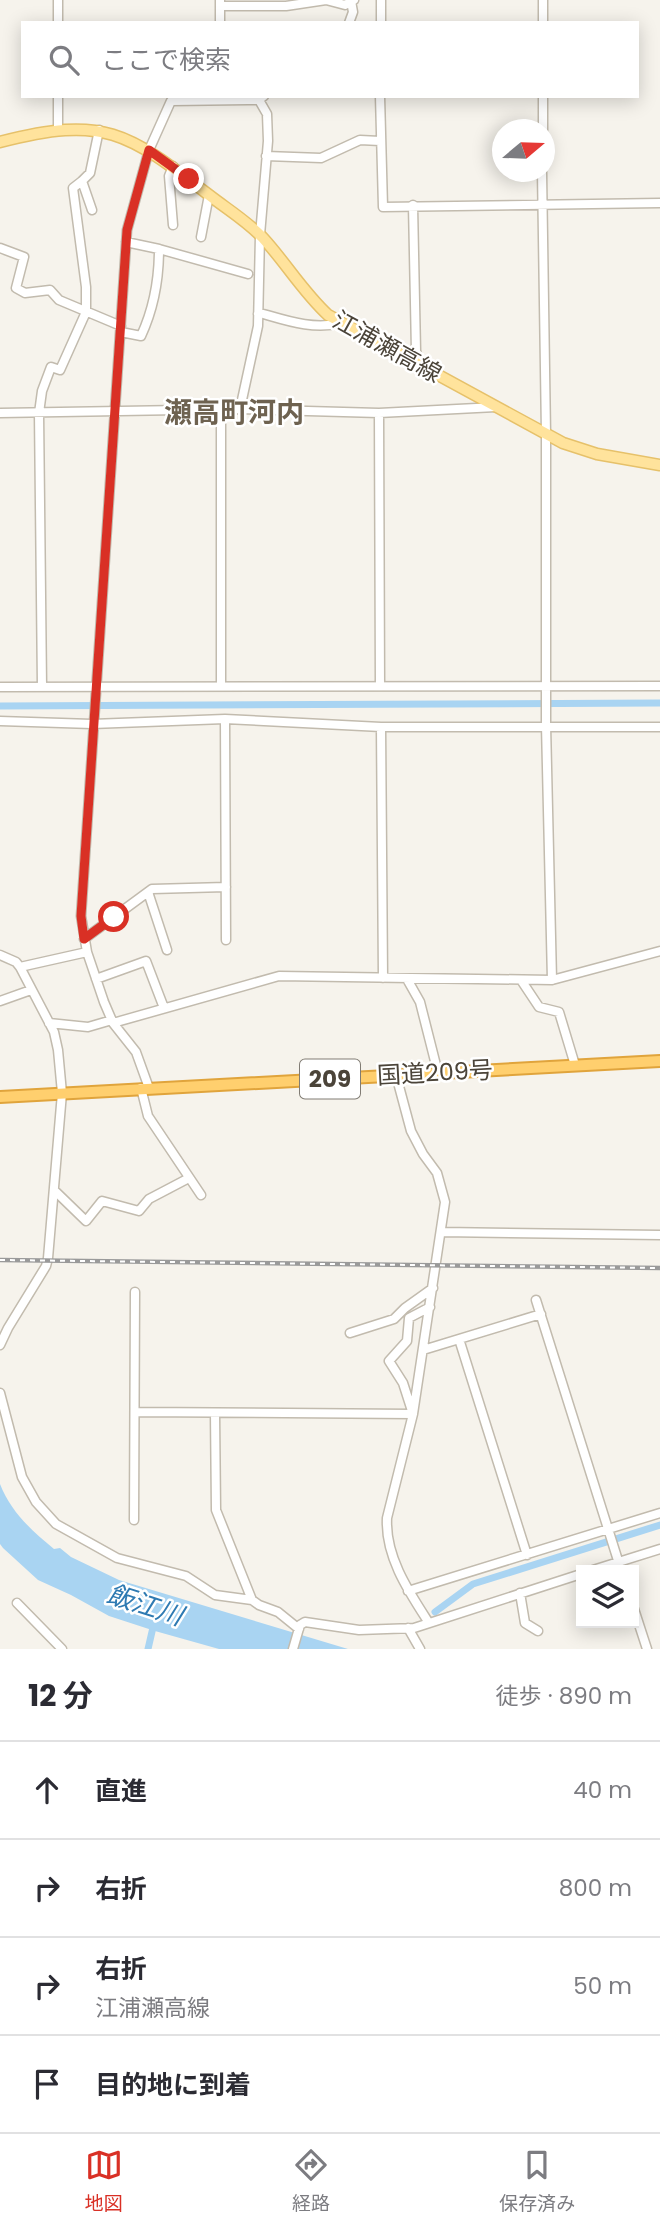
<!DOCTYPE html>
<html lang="ja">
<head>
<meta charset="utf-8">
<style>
	body { margin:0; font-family:Poppins,"Noto Sans JP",sans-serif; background:#f7f7f7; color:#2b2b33 }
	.controls { position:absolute; right:21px; bottom:21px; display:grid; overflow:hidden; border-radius:0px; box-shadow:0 4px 18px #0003 }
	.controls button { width:63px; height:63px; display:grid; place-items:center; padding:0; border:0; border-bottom:2px solid #e1e1e2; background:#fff; color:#2b2b33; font:35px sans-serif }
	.compass { position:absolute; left:492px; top:119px; width:63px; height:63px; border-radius:50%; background:#fff; box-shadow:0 4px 18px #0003; rotate:71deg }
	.stop { position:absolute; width:21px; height:21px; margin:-16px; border:5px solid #d93025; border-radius:50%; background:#fff }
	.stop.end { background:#d93025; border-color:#fff; box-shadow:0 2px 7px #0008 }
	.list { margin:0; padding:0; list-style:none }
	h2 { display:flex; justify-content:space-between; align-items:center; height:91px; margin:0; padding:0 28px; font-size:30px }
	h2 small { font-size:23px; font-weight:400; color:#7c7c81 }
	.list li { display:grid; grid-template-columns:46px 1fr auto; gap:21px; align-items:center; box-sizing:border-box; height:98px; padding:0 28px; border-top:2px solid #e1e1e2 }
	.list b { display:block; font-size:26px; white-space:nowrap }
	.list p { margin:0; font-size:23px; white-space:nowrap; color:#7c7c81 }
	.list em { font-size:23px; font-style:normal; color:#7c7c81 }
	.icon { flex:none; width:38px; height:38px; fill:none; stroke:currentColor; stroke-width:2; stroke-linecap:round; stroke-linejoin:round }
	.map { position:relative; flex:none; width:660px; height:1649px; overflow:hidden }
	.search { position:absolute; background:#fff; box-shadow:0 4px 18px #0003; left:21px; right:21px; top:21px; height:77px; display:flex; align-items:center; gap:18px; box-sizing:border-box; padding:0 24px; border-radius:0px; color:#7c7c81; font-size:26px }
	.sheet { height:483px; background:#fff }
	nav { display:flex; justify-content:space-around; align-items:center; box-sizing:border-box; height:98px; border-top:2px solid #e1e1e2; background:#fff; font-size:19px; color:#7c7c81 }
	nav a { display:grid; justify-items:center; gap:4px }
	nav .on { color:#d93025 }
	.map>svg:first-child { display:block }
	.water { fill:#a9d4f2 }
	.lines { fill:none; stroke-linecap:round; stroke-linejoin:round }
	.canal { stroke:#a9d4f2; stroke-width:7 }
	.minor-casing { stroke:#c2bbae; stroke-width:11 }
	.major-casing { stroke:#e6c16a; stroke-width:13 }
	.highway-casing { stroke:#e0a43c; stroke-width:14 }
	.minor { stroke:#fff; stroke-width:8 }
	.major { stroke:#ffe39c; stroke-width:10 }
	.highway { stroke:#ffcf6e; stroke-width:10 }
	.rail-casing { stroke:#9a9a9a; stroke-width:4.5 }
	.rail { stroke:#fff; stroke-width:2; stroke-dasharray:5; stroke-linecap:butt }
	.route { stroke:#d93025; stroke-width:9 }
	.labels { text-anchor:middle; stroke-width:5; stroke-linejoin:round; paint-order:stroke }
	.shield { fill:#fff; stroke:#817c74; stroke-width:2 }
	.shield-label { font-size:23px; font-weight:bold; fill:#4b4439 }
	.street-label { font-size:24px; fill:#4b4439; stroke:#fff }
	.water-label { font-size:26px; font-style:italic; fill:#2e7ab2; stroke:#fff }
	.quarter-label { font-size:28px; font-weight:bold; fill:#6e6250; stroke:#fff }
</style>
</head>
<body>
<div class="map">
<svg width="660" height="1649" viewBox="0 0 660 1649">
	<rect width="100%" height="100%" fill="#f6f3ec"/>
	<!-- water -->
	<path class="water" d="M0,1484c11,28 31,46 54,65l6,-1 11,9 48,23 229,69h-129l-64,-18 -46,-15 -38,-21 -33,-15 -35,-32 -3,-4z"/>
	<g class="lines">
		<!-- canal -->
		<path class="canal" d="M0,706l660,-3
			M435,1612l38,-28 187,-59
			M148,1649l6,-26"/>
		<defs>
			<path id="minor" d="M220,6h66l40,-6 19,5 9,-5
				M58,23v-23
				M220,23v-23
				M349,23l4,-11 -2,-11
				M381,23v-23
				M543,23v-23
				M380,96l3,111 277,-4
				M58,129v-33
				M543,130v-34
				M266,156l55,2 39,-18 20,1
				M173,166l-4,10 4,49
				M542,172l4,262v291l6,255
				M413,205l3,146 5,16
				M92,210l-10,-29 8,-8 9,-43
				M201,237l8,-42
				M0,248l24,9 -8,31 9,5 25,-3 9,10 62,26
				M159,249l89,25
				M258,314l2,-1c28,8 53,17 82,10
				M121,332l20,4c13,-28 18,-57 18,-87l-33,-7
				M240,409l18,-83 2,-91 8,-94 -1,-27 -8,-14
				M0,413l240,-4 139,4 117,-6
				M379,413l1,273
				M221,686v-277
				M0,687l660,-1
				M42,687l-3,-274 3,-22 9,-24 9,3 26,-58v-25l-13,-99 9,-7
				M225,719l1,221
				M0,721l92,3 133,-5 156,8h279
				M381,727l2,251
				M148,892l19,58
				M84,939l68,-50 74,-2
				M0,955l16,7 4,5 34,65 4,18 4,43 -14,165 -2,8 -38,62 -8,17
				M20,967l67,-15
				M96,979l50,-18 18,47
				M407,979l13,23 18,71
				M521,980l18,27 20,5 16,53
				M0,1001l31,-11
				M49,1023l39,4 24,-7
				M113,1023l166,-47 273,4 108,-29
				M396,1075l15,56 12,23 14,19 8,29 -32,212 -26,104c-2,39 22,74 42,105
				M141,1088l7,28 53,79
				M149,1088l-13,-36 -23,-29 -9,-21 -17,-50 -6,-36 46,-686 22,-80 22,-49 77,-1h11l5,-4
				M54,1190l32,31 16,-20 37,10 10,-12 40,-21
				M442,1232l218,3
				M536,1300l85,270
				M350,1333l44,-14 11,-11 28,-20
				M459,1339l68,216
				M423,1350l118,-36
				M0,1393l22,84 14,25 20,22 61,34 69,18 29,19 37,5 7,5 19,7 21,17
				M135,1412l278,2
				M215,1413l1,97 36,90
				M413,1414l-10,-31 -14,-22 18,-20 2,-23 21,-11
				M134,1520l1,-228
				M593,1570l67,-21
				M408,1591l252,-78
				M520,1593l5,30 13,8
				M17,1603l45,46
				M634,1609l13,40
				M408,1628l12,21
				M293,1649l7,-24 5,-3 54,8 55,-2 167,-54"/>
			<path id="major" d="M0,142c104,-27 127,-10 209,53 18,14 38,26 54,43 23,25 40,54 65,77l235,128 34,11 63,11"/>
			<path id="highway" d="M0,1097l660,-36"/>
		</defs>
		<!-- minor casing -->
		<use href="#minor" class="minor-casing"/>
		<!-- major casing -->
		<use href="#major" class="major-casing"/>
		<!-- highway casing -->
		<use href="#highway" class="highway-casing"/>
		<!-- minor -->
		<use href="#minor" class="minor"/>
		<!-- major -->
		<use href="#major" class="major"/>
		<!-- highway -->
		<use href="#highway" class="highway"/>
		<defs>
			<path id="rail" d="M0,1260l660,8"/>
		</defs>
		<!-- rail casing -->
		<use href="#rail" class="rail-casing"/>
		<!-- rail -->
		<use href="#rail" class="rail"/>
	</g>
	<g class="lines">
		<!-- route -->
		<path class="route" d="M114,917l-30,22 -3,-23 46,-686 22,-80 40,29"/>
	</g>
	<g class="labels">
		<!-- shield labels -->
		<rect class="shield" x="300" y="1059.5" width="60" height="39" rx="5"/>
		<g class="shield-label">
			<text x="330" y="1087">209</text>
		</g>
		<!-- street labels -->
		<g class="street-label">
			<text transform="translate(387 347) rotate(29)" y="8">江浦瀬高線</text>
			<text transform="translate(435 1073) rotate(-3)" y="8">国道209号</text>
		</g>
		<!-- water labels -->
		<g class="water-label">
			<text transform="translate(145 1605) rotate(18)" y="9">飯江川</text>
		</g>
		<!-- quarter labels -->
		<g class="quarter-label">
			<text x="234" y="422">瀬高町河内</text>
		</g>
	</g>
</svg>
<div class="controls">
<button><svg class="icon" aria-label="layers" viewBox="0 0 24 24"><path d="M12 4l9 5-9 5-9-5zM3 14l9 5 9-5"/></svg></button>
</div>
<svg class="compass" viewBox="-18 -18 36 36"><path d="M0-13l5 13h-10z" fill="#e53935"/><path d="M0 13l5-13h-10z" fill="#7c7c81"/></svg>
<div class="stop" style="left:114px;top:917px"></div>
<div class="stop end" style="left:189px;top:179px"></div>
<div class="search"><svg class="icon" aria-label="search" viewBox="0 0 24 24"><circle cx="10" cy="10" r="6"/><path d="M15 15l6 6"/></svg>ここで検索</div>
</div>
<section class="sheet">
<h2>12 分<small>徒歩 · 890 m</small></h2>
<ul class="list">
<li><svg class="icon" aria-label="ahead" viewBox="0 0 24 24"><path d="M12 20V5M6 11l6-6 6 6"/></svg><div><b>直進</b></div><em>40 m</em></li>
<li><svg class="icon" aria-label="right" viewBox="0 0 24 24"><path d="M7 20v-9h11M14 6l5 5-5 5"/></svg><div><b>右折</b></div><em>800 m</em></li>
<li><svg class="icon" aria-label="right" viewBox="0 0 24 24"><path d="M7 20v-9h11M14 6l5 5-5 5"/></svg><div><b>右折</b><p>江浦瀬高線</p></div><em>50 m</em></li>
<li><svg class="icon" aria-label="arrive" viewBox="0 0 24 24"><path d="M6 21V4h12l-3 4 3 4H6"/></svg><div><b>目的地に到着</b></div></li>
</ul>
</section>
<nav>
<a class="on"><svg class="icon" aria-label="map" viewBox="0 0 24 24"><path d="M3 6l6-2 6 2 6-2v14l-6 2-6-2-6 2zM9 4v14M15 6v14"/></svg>地図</a>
<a><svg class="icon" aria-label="directions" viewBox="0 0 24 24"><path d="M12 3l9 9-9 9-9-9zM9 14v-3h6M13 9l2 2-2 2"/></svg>経路</a>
<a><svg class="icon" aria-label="saved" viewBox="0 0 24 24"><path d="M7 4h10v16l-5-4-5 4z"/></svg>保存済み</a>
</nav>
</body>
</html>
